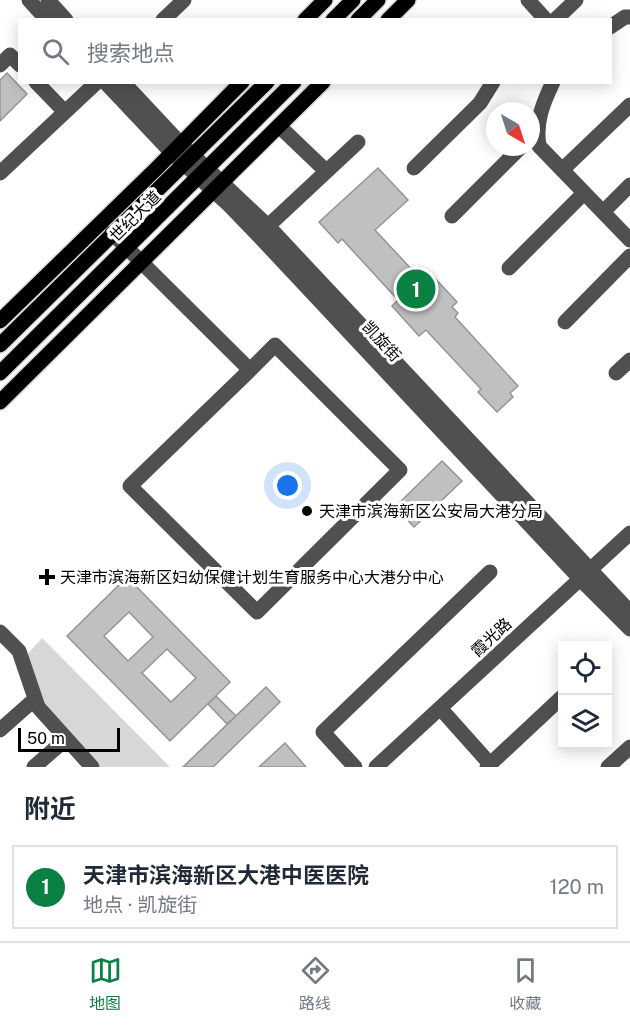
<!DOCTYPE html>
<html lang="zh">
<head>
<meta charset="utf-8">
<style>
	body { margin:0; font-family:"Public Sans","Noto Sans SC",sans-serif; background:#f6f6f7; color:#1f2937 }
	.controls { position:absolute; right:18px; bottom:18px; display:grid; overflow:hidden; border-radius:0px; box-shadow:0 3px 15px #0003 }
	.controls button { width:54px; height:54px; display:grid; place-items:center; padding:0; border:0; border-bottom:2px solid #e0e1e3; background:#fff; color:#1f2937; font:30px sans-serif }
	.compass { position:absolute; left:486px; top:102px; width:54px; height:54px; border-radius:50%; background:#fff; box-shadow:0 3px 15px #0003; rotate:141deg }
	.scale { position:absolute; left:18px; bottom:15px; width:102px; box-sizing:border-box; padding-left:6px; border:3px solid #000; border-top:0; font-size:16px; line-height:21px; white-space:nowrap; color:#000; -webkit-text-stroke:4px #fff; paint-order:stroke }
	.you { position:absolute; left:288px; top:486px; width:21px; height:21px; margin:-15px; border:4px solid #fff; border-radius:50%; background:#1a73e8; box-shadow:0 0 0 9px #1a73e833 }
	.badge { display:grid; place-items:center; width:39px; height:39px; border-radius:50%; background:#0b8043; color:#fff; font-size:20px; font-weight:700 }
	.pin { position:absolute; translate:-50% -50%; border:3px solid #fff; box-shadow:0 2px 6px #0006 }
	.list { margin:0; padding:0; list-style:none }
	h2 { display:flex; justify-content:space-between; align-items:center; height:78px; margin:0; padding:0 24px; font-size:26px }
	h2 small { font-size:20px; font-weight:400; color:#747a83 }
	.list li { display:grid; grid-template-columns:39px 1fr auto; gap:18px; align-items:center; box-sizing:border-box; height:84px; margin:0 12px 12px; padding:0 12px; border:2px solid #e0e1e3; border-radius:0px }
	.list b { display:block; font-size:22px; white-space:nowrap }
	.list p { margin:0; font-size:20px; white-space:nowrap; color:#747a83 }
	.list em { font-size:20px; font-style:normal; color:#747a83 }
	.icon { flex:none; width:33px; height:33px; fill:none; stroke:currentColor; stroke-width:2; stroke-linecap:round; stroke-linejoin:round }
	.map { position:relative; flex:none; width:630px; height:767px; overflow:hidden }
	.search { position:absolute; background:#fff; box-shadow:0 3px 15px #0003; left:18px; right:18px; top:18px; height:66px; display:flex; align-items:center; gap:15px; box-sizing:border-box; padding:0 21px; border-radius:0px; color:#747a83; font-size:22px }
	.sheet { height:174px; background:#fff }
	nav { display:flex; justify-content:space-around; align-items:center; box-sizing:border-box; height:84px; border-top:2px solid #e0e1e3; background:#fff; font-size:16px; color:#747a83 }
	nav a { display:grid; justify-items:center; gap:3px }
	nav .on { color:#0b8043 }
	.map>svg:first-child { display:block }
	.green { fill:#d7d7d7 }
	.building { fill:#c0c0c0; stroke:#949494; stroke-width:1.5; fill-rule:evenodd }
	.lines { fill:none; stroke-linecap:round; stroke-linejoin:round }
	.major-casing { stroke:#dbdbdb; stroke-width:18 }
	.minor { stroke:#505050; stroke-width:15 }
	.major { stroke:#000; stroke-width:15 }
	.poi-dot { fill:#000; stroke:#fff; stroke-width:2 }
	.labels { text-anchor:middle; stroke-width:6; stroke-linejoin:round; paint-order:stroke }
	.street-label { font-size:16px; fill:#000; stroke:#fff }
	.poi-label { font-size:16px; fill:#000; stroke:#fff; text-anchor:start }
</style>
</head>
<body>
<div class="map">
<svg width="630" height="767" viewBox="0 0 630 767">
	<rect width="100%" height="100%" fill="#fff"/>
	<!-- green -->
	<path class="green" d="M42,638l128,129h-72l-55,-59 -18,-51z"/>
	<!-- building -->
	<path class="building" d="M7,73l20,21 -27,27v-41z
		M378,168l30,32 -33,30 40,43 2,-2 6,6 6,-5 28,30 -5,5 6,6 -3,4 63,69 -8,7 3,4 -16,15 -19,-20 3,-3 -55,-59 -7,6 -27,-30 6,-6 -56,-61 -4,4 -19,-21z
		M442,461l20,20 -48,46 -19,-20z
		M127,577l103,105 -60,59 -103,-105zM129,612l24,25 -25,24 -24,-25zM167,649l29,29 -25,24 -29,-29z
		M266,687l14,15 -67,65h-30z
		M216,696l20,20 -9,8 -19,-20z
		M285,743l21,24h-47z"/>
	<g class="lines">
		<defs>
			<path id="major" d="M305,20l20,-20
				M333,20l20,-20
				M358,20l20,-20
				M388,20l20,-20
				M0,321l156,-152 86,-87
				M0,345l267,-263
				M0,373l294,-291
				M0,402l323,-320"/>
		</defs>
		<!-- major casing -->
		<use href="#major" class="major-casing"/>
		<!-- minor -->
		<path class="minor" d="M29,0l18,20
			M48,0l18,20
			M528,0l18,20
			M163,20l21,-20
			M555,20l21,-20
			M610,27l15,-10h5
			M0,65l10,-10 10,10
			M36,82l29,30
			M105,82l67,71 57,52 29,30 329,351 43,43
			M123,82l58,62 87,82 362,386
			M553,82c-10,21 -18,40 -14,64l91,94
			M279,126l47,45
			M414,168l66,-65 13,-21
			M562,170l68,-65
			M0,173l97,-91
			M603,212l27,-27
			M452,216l69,-69
			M268,226l90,-84
			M112,233l138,137 25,-25 125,125 -143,142 -127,-126 120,-116
			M509,268l75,-75
			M565,322l65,-66
			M616,373l14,-13
			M0,632l19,19 19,56 54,60
			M440,708l50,56
			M0,730l35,-31
			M34,767l32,-28
			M355,767l-32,-35 167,-160
			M376,767l254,-234
			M487,767l75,-70
			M608,767l22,-20"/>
		<!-- major -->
		<use href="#major" class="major"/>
	</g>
	<!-- markers -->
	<g class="poi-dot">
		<circle cx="307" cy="511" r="6"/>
		<path d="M44 568h6v6h6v6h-6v6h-6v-6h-6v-6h6z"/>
	</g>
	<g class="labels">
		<!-- street labels -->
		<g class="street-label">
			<text transform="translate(135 216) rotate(-45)" y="6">世纪大道</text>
			<text transform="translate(382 341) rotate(47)" y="6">凯旋街</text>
			<text transform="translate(491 637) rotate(-43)" y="6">霞光路</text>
		</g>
		<!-- poi labels -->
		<g class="poi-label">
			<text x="319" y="517">天津市滨海新区公安局大港分局</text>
			<text x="60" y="583">天津市滨海新区妇幼保健计划生育服务中心大港分中心</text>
		</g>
	</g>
</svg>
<div class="controls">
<button><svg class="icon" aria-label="locate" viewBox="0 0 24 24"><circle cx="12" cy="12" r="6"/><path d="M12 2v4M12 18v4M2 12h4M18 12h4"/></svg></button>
<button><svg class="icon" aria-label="layers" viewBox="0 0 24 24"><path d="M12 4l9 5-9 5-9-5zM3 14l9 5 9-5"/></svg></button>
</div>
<svg class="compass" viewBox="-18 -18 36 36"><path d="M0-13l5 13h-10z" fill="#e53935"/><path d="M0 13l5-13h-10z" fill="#747a83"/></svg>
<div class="scale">50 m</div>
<div class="you"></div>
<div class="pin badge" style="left:416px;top:289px">1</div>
<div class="search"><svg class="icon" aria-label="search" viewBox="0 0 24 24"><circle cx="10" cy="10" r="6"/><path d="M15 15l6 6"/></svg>搜索地点</div>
</div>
<section class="sheet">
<h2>附近<small></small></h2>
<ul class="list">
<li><span class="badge">1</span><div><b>天津市滨海新区大港中医医院</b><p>地点 · 凯旋街</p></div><em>120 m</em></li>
</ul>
</section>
<nav>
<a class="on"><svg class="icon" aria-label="map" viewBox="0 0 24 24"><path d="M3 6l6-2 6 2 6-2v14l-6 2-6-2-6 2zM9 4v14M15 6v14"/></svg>地图</a>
<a><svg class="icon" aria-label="directions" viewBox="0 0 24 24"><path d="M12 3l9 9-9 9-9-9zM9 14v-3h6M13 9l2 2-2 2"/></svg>路线</a>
<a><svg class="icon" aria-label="saved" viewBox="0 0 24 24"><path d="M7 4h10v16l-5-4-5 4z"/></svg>收藏</a>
</nav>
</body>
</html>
